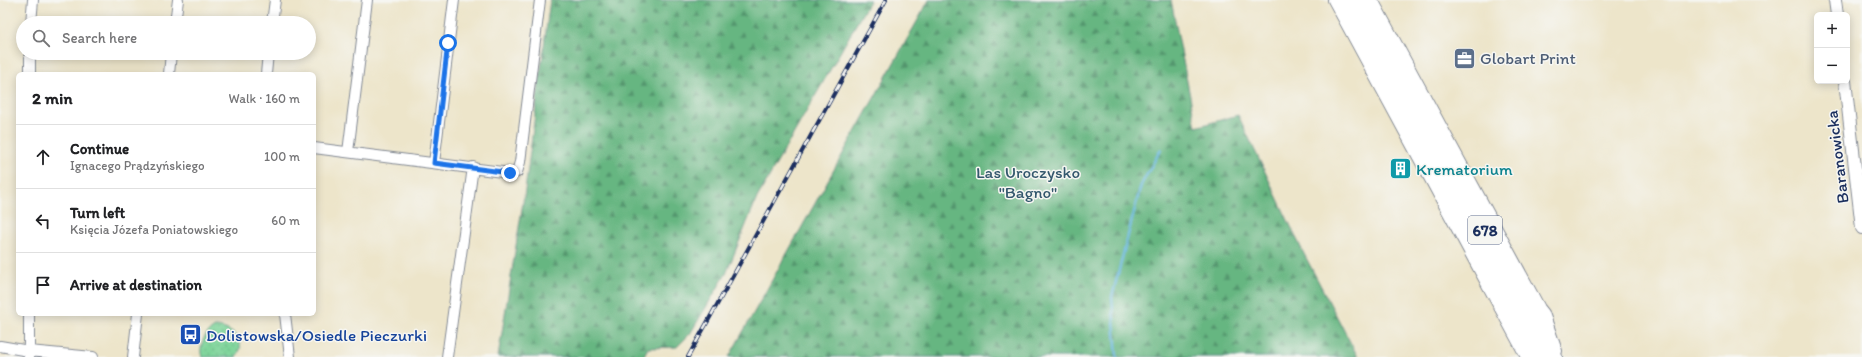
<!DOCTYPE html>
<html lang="en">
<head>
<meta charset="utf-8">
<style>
	body { margin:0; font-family:Itim,sans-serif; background:#f2f2f2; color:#202124 }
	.controls { position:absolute; right:12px; top:12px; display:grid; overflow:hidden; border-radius:6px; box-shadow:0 2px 10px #0003 }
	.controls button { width:36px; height:36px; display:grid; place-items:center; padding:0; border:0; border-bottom:1px solid #e0e0e0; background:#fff; color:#202124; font:20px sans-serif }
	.stop { position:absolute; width:12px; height:12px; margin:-9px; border:3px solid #1a73e8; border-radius:50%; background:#fff }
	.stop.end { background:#1a73e8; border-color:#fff; box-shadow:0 1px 4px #0008 }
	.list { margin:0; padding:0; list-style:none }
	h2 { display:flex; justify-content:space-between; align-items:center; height:52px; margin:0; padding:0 16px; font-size:17px }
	h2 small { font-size:13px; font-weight:400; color:#757577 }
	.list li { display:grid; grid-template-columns:26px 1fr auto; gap:12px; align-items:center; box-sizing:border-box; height:64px; padding:0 16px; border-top:1px solid #e0e0e0 }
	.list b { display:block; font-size:15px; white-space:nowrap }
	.list p { margin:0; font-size:13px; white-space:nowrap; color:#757577 }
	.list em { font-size:13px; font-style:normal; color:#757577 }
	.icon { flex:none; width:22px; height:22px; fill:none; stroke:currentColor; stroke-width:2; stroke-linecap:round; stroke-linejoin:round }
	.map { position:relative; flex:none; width:1862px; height:357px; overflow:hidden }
	.search { position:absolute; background:#fff; box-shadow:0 2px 10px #0003; left:16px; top:16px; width:300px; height:44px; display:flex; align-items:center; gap:10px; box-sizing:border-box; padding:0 14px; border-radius:22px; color:#757577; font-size:15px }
	.panel { position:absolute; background:#fff; box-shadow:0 2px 10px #0003; left:16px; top:72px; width:300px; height:244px; border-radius:6px }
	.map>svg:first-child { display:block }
	.grass { fill:url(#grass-dots); stroke:#4c827c }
	.forest { fill:url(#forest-firs); stroke:#407270 }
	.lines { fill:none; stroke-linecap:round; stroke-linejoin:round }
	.stream { stroke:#65b6e0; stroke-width:2.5 }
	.minor-casing { stroke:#848a94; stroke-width:12 }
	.tertiary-casing { stroke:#848a94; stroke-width:14 }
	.trunk-casing { stroke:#848a94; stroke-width:18 }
	.minor { stroke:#fff; stroke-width:10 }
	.tertiary { stroke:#fff; stroke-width:12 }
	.trunk { stroke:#fff; stroke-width:16 }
	.rail-casing { stroke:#1b2f5e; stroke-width:4 }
	.rail { stroke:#f6f6f2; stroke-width:2.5; stroke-dasharray:8; stroke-linecap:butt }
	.route { stroke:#1a73e8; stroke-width:5 }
	.labels { text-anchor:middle; stroke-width:3; stroke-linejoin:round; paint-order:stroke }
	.shield { fill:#f6f6f2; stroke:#5d6b8a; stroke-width:1 }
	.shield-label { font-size:16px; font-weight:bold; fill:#1b2f5e }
	.service-label { font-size:17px; fill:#4e5e75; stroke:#f6f6f2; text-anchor:start }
	.street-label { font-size:17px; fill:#1b2f5e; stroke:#f6f6f2 }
	.culture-label { font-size:17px; fill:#0d838f; stroke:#f6f6f2; text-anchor:start }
	.park-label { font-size:17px; fill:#34586d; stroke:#f6f6f2 }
	.transit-label { font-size:17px; fill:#164399; stroke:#f6f6f2; text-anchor:start }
</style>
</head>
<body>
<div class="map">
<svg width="1862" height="357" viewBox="0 0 1862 357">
	<defs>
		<pattern id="grass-dots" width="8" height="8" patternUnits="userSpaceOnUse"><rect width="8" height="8" fill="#7dd499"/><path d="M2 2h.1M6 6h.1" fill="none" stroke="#6bb686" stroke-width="1.8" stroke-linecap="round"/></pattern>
		<pattern id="forest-firs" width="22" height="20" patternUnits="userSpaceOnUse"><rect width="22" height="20" fill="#66b681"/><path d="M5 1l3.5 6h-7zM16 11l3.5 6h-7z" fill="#53946d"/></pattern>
	</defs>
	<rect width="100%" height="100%" fill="#f6f6f2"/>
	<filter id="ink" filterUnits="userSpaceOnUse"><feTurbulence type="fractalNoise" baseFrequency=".025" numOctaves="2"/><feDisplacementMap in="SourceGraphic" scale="8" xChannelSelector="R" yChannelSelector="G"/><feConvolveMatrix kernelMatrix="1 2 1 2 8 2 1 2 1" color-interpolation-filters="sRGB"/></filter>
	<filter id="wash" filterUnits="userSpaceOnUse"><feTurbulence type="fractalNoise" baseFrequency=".012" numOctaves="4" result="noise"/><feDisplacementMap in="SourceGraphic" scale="16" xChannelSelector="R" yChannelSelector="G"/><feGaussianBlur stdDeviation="0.9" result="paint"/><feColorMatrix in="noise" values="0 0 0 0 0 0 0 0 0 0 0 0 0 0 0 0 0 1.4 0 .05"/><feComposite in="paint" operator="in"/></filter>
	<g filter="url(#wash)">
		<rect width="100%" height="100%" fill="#ede5ca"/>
		<!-- grass -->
		<path class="grass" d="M215,327c15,0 34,14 21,30h-34c-4,-10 3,-25 13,-30z"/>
		<!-- forest -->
		<path class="forest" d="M550,0h320l-113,198 -31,76 -36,60 -13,13 -29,1 -5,9h-145l27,-167z
			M929,0h242l25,127 42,-12 66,139 54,103h-629z"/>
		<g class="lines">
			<!-- stream -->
			<path class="stream" d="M1117,357l-5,-60 29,-112 20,-36"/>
		</g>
	</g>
	<g filter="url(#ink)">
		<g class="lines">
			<defs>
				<path id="minor" d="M1333,0l193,357
					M1373,0l167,308 4,5 13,38
					M31,23l2,-23
					M175,23l3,-23
					M272,23l3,-23
					M30,74v-21
					M169,74l2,-21
					M266,74l2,-21
					M314,148l196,25 7,-1 3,-10 20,-162
					M348,152l19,-152
					M434,163l20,-163
					M29,314v43
					M285,314l5,43
					M0,346l29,5 64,6
					M133,357l5,-43
					M447,357l26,-190"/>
				<path id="tertiary" d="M1835,0l2,15
					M1845,81l17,147"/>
				<path id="trunk" d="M1345,0l193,357
					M1361,0l193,357"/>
			</defs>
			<!-- minor casing -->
			<use href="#minor" class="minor-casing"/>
			<!-- tertiary casing -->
			<use href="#tertiary" class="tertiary-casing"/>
			<!-- trunk casing -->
			<use href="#trunk" class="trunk-casing"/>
			<!-- minor -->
			<use href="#minor" class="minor"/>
			<!-- tertiary -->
			<use href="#tertiary" class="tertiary"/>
			<!-- trunk -->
			<use href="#trunk" class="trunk"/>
			<defs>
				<path id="rail" d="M688,357l198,-357"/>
			</defs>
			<!-- rail casing -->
			<use href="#rail" class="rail-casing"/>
			<!-- rail -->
			<use href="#rail" class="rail"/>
		</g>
	</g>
	<g class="lines" filter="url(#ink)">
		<!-- route -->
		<path class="route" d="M448,43l-14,120 76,10"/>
	</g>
	<!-- icons -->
	<defs>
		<symbol id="office-square" viewBox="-11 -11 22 22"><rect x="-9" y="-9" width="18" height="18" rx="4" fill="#5c6f8a" stroke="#f6f6f2"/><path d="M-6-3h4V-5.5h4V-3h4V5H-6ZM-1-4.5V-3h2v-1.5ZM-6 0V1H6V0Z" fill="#fff"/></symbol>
		<symbol id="building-square" viewBox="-11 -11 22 22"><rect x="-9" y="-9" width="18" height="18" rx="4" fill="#0f9aa8" stroke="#f6f6f2"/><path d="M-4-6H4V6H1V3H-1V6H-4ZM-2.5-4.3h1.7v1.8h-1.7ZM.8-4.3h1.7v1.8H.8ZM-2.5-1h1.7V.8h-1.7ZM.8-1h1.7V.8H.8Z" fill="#fff"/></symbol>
		<symbol id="bus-square" viewBox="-11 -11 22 22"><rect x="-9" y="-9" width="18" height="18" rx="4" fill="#1a4fb4" stroke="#f6f6f2"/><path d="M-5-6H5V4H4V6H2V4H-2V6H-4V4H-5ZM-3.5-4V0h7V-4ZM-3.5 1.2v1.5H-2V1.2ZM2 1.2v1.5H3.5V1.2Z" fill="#fff"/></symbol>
	</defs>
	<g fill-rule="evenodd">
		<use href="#office-square" x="1452" y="46" width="25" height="25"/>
		<use href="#building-square" x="1388" y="156" width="25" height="25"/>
		<use href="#bus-square" x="178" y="322" width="25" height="25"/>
	</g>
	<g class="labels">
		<!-- shield labels -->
		<rect class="shield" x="1468" y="216" width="34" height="28" rx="3"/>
		<g class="shield-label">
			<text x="1485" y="236">678</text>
		</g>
		<!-- service labels -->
		<g class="service-label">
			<text x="1480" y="64">Globart Print</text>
		</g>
		<!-- street labels -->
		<g class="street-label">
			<text transform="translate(1837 157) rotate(-97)" y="6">Baranowicka</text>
		</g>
		<!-- culture labels -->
		<g class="culture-label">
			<text x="1416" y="175">Krematorium</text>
		</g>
		<!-- park labels -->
		<g class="park-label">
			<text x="1028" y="178">Las Uroczysko<tspan x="1028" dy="20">"Bagno"</tspan></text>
		</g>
		<!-- transit labels -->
		<g class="transit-label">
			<text x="206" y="341">Dolistowska/Osiedle Pieczurki</text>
		</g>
	</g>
</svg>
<div class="controls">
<button>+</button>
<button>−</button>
</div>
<div class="stop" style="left:448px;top:43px"></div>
<div class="stop end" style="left:510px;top:173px"></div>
<div class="search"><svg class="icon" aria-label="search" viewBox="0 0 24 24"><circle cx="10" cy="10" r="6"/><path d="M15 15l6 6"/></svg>Search here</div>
<section class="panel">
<h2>2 min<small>Walk · 160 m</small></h2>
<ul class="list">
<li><svg class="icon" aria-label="ahead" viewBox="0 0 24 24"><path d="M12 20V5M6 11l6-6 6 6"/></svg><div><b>Continue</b><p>Ignacego Prądzyńskiego</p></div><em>100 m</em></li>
<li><svg class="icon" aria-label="left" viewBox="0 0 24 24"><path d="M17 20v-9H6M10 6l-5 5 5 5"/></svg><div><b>Turn left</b><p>Księcia Józefa Poniatowskiego</p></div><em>60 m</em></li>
<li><svg class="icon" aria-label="arrive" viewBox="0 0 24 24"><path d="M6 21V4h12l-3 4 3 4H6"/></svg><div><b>Arrive at destination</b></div></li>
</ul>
</section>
</div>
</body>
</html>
